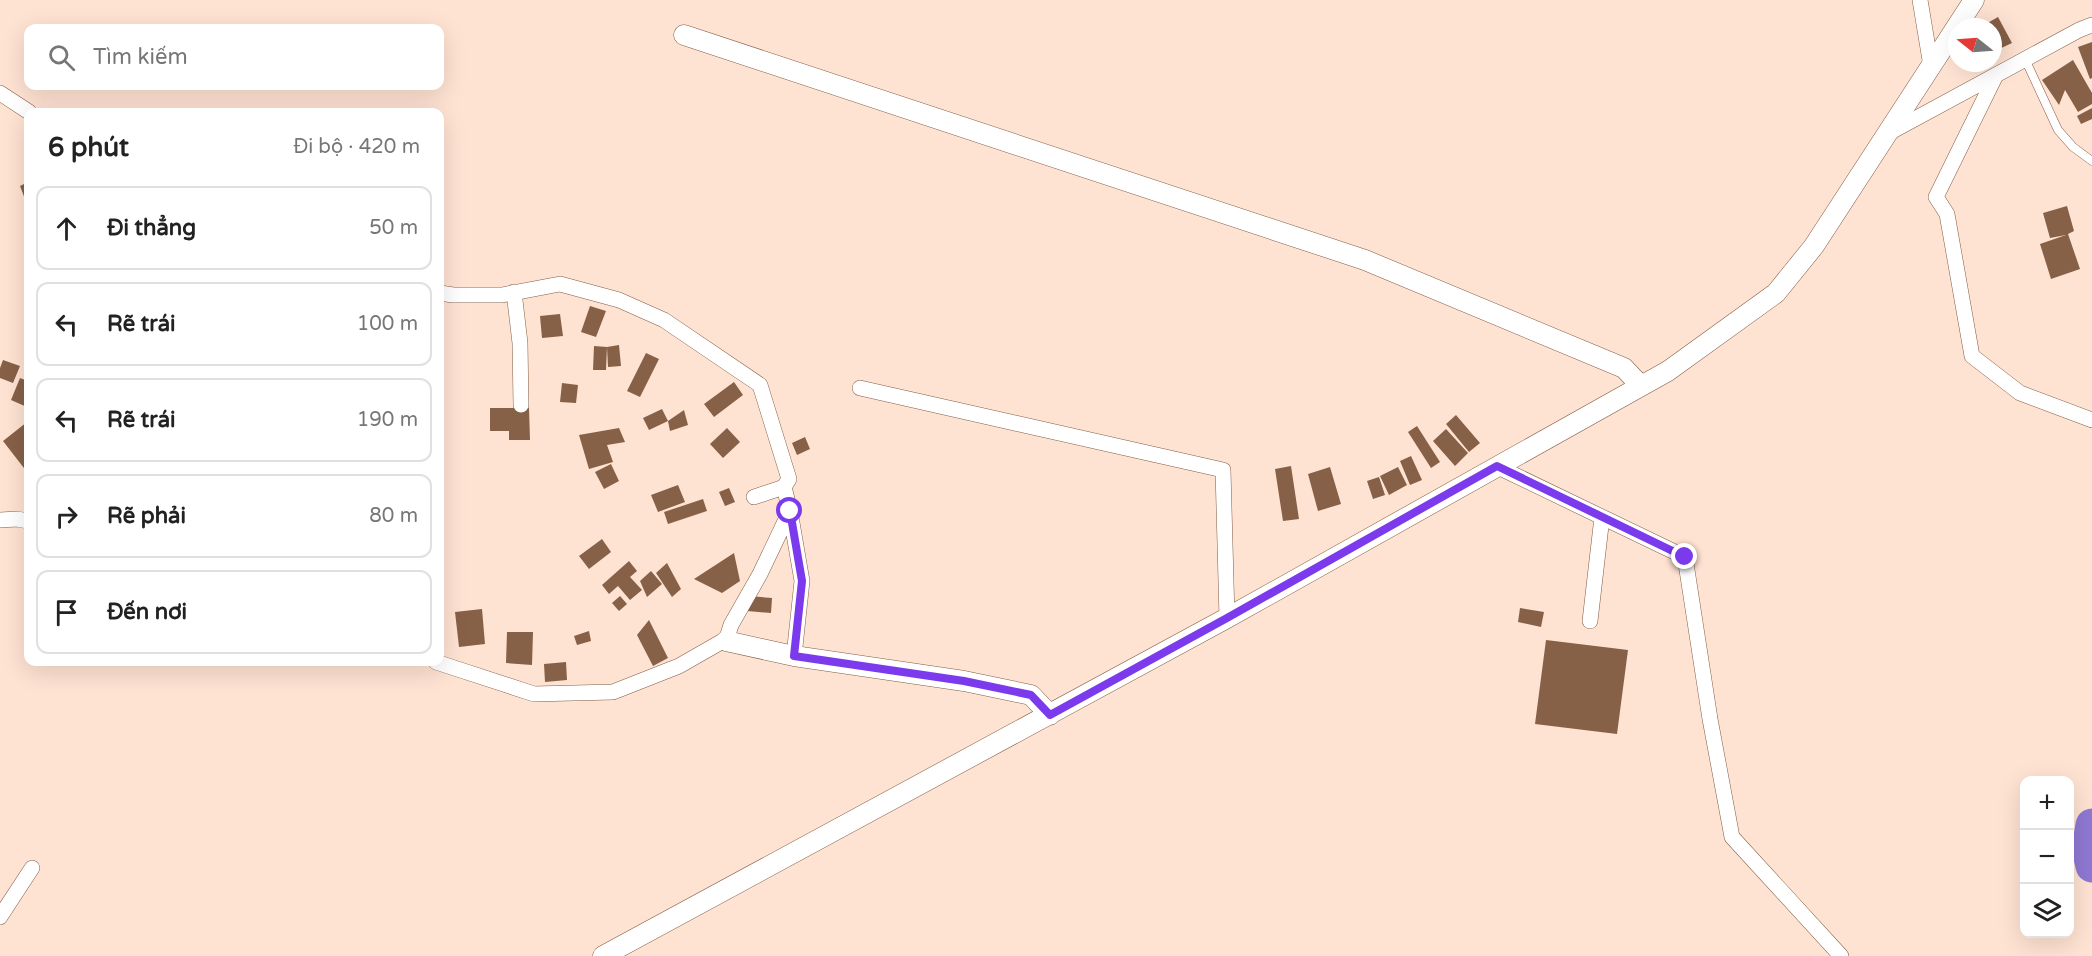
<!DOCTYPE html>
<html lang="vi">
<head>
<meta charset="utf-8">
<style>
	body { margin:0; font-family:"Varela Round",sans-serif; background:#f2f2f2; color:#222 }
	.controls { position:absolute; right:18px; bottom:18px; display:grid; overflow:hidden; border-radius:12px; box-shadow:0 6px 24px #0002 }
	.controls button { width:54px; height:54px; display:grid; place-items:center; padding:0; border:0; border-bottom:2px solid #e0e0e0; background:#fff; color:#222; font:30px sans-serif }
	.compass { position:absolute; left:1948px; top:18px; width:54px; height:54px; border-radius:50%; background:#fff; box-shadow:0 6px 24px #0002; rotate:287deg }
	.stop { position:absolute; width:18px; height:18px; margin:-14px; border:4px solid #7c3aed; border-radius:50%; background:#fff }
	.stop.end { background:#7c3aed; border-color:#fff; box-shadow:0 2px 6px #0008 }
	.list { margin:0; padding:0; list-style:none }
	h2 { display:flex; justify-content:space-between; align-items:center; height:78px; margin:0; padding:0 24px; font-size:26px }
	h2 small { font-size:20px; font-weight:400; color:#767676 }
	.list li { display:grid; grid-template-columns:39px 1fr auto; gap:18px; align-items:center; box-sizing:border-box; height:84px; margin:0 12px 12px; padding:0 12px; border:2px solid #e0e0e0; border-radius:12px }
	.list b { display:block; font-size:22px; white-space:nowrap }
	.list em { font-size:20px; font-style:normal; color:#767676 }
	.icon { flex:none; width:33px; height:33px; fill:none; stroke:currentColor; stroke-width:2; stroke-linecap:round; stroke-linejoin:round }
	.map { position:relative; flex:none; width:2092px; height:956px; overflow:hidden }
	.search { position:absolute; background:#fff; box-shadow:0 6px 24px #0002; left:24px; top:24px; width:420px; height:66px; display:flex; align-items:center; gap:15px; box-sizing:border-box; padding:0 21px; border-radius:12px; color:#767676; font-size:22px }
	.panel { position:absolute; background:#fff; box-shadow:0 6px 24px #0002; left:24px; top:108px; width:420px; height:558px; border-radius:12px }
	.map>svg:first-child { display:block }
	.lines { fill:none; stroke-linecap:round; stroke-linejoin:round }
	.river { stroke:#8e78d3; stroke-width:33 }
	.building { fill:#876048 }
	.service-casing { stroke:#845d44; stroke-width:9 }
	.minor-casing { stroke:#845d44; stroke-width:16 }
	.tertiary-casing { stroke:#845d44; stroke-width:21 }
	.service { stroke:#fff; stroke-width:8 }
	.minor { stroke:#fff; stroke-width:15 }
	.tertiary { stroke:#fff; stroke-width:20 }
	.route { stroke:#7c3aed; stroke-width:8 }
</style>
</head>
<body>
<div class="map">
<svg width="2092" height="956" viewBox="0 0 2092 956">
	<rect width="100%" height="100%" fill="#fee2d2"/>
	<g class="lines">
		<!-- river -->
		<path class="river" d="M2092,825l-4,24 4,17"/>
	</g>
	<!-- building -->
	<path class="building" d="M1998,17l14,26 -15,7 -4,-8v-15h-7l-2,-2z
		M2092,42v36l-2,1 -12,-32z
		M2073,60l19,33v11l-14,8 -13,-22 -6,15 -17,-25z
		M2092,108v11l-11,5 -4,-8z
		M28,182v25l-8,-21z
		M2067,206l7,25 -6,3 12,35 -29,10 -11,-35 26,-9 -16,3 -7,-25z
		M590,306l16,5 -10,26 -15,-5z
		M560,314l3,22 -21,2 -2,-22z
		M619,345l2,21 -13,1 -1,-20z
		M594,346l13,1 -1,23h-13z
		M646,353l13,6 -19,38 -13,-6z
		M3,360l17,6 -7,17 -13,-5v-10z
		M20,378l8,3 -1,26 -16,-7z
		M734,382l9,13 -29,22 -10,-13z
		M562,383l16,2 -2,18 -16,-1z
		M490,408h39l1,32h-21v-9h-19z
		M662,409l6,12 -19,9 -6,-12z
		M684,410l4,15 -18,6 -2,-10z
		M1456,415l24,28 -11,9 -23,-28z
		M27,422l1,48 -1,2 -24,-31z
		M1417,426l23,36 -9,6 -23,-36z
		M619,428l6,14 -18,3 6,17 -24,7 -10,-34z
		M727,428l13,14 -17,16 -13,-14z
		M1446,429l22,24 -13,13 -22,-25z
		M805,437l5,12 -13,6 -5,-12z
		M1411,456l11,24 -12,5 -10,-24z
		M611,464l8,17 -15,8 -9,-17z
		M1291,466l8,53 -16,2 -8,-52z
		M1330,467l11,37 -23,7 -10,-37z
		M1398,467l9,18 -18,10 -9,-19z
		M1379,477l6,18 -12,4 -6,-18z
		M678,485l7,17 -27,10 -7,-17z
		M729,488l6,14 -10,4 -6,-14z
		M703,499l4,12 -39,13 -4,-12z
		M602,539l9,13 -22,17 -10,-13z
		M734,553l6,28 -18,12 -28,-14z
		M629,561l8,10 -7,6 12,13 -12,10 -12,-14 -9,8 -7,-9z
		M667,563l14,26 -9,8 -16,-24z
		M651,571l11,13 -15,13 -7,-16z
		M620,596l7,8 -8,7 -7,-8z
		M749,596l23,2 -1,15 -24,-2z
		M1520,608l24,4 -3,15 -23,-5z
		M482,609l3,35 -26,3 -4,-35z
		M649,620l19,38 -15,8 -16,-31z
		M589,631l2,10 -14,4 -3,-9z
		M507,632h26l-1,33 -26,-2z
		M1546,640l82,10 -11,84 -82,-10z
		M566,662l1,18 -22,2 -1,-18z"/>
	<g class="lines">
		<defs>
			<path id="service" d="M2026,61l32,69 15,17 19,14"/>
			<path id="minor" d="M1920,0l11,66
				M1996,75l-60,122 11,17 25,142 48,37 72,27
				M0,93l29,19
				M1887,134l192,-104 13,-5
				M514,292l6,51 1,62
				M440,293l13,2h49l58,-11 59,16 45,20 96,65 29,94 -5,8
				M860,388l363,82 4,148
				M1496,466l189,91 25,162 22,118 109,119
				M754,497l30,-10 6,24
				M0,520l17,-1 11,2
				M1590,621l12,-104
				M436,662l98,32 79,-2 66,-26 42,-24 5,-1 5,-16 29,-51 30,-63 12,70 -8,75
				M0,917l32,-49"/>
			<path id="tertiary" d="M684,35l681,225 259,108 17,18
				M726,641l68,15 170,25 67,14 19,20
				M603,956l624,-338 441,-247 108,-78 38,-47 160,-246"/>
		</defs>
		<!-- service casing -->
		<use href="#service" class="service-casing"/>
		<!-- minor casing -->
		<use href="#minor" class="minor-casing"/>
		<!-- tertiary casing -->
		<use href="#tertiary" class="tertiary-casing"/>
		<!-- service -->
		<use href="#service" class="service"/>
		<!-- minor -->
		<use href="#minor" class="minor"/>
		<!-- tertiary -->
		<use href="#tertiary" class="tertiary"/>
	</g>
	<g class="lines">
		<!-- route -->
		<path class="route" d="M790,511l12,70 -8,75 170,25 67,14 19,20 177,-97 270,-152 188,91"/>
	</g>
</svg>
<div class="controls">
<button>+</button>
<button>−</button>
<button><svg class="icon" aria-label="layers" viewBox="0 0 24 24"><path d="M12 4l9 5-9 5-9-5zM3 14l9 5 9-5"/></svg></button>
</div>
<svg class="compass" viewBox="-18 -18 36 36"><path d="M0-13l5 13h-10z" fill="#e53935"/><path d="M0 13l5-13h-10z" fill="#767676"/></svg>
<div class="stop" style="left:790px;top:511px"></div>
<div class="stop end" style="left:1685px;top:557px"></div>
<div class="search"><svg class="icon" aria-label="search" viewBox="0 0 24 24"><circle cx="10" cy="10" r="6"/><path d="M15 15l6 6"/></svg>Tìm kiếm</div>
<section class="panel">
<h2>6 phút<small>Đi bộ · 420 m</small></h2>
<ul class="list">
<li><svg class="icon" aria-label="ahead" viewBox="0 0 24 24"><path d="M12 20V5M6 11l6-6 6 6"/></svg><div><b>Đi thẳng</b></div><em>50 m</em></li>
<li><svg class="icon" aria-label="left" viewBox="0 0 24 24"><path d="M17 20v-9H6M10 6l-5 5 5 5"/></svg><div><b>Rẽ trái</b></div><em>100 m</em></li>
<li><svg class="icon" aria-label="left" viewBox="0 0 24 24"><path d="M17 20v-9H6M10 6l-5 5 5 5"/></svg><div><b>Rẽ trái</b></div><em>190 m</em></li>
<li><svg class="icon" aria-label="right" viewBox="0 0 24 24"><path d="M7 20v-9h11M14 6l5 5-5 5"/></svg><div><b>Rẽ phải</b></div><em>80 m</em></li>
<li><svg class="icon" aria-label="arrive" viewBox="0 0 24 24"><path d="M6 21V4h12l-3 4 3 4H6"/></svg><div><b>Đến nơi</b></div></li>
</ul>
</section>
</div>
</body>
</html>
